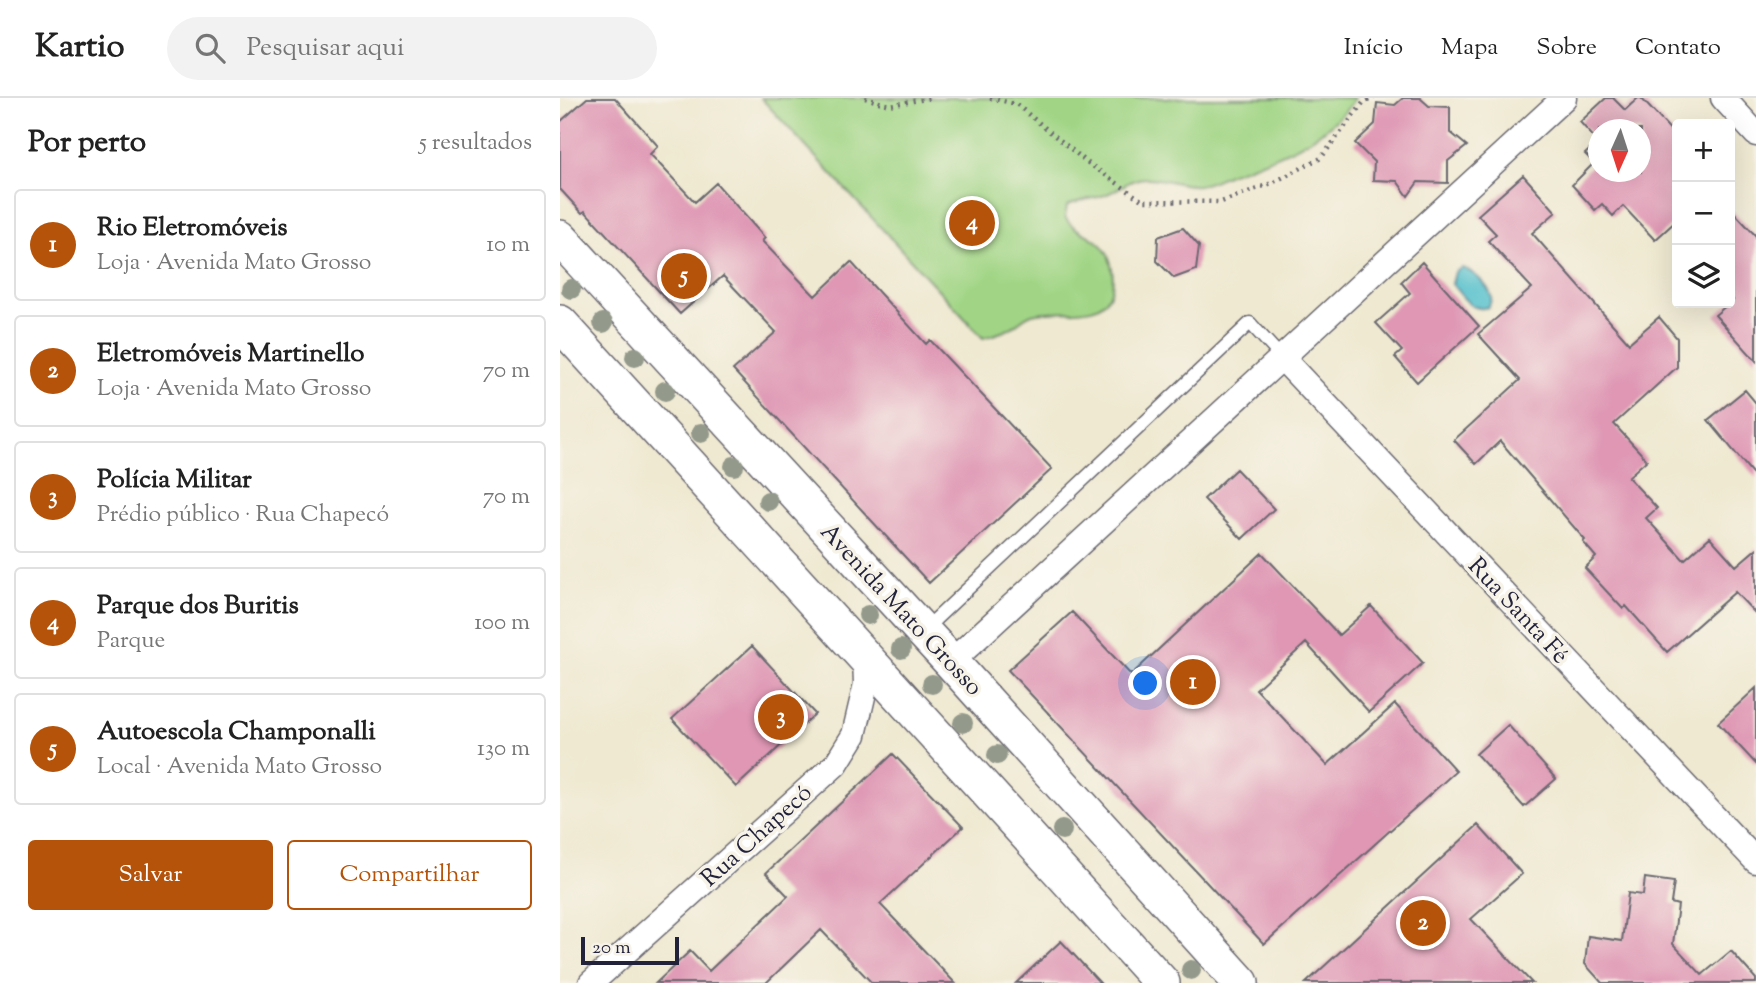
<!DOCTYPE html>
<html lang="pt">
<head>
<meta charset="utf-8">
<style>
	body { margin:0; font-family:"Sorts Mill Goudy",serif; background:#f2f2f2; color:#222 }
	.controls { position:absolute; right:21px; top:21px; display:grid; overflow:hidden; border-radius:7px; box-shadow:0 7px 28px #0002 }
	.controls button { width:63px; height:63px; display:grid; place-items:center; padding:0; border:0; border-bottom:2px solid #e0e0e0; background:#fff; color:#222; font:35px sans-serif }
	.compass { position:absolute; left:1028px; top:21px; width:63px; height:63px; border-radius:50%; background:#fff; box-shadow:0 7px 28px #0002; rotate:183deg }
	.scale { position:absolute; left:21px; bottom:18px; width:98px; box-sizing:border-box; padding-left:7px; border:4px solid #22223b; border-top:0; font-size:19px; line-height:24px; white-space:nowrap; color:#22223b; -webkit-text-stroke:5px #f7f3e8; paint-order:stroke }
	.you { position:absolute; left:586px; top:586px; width:24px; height:24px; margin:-18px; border:5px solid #fff; border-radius:50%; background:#1a73e8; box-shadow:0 0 0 10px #1a73e833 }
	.badge { display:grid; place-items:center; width:46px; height:46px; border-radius:50%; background:#b45309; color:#fff; font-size:23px; font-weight:700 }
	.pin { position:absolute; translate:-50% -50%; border:4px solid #fff; box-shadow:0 2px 7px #0006 }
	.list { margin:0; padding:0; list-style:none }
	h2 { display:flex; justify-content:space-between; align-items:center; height:91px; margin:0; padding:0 28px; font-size:30px }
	h2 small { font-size:23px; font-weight:400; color:#767676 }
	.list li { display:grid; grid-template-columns:46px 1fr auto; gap:21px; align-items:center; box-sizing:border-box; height:112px; margin:0 14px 14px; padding:0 14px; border:2px solid #e0e0e0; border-radius:7px }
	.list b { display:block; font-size:26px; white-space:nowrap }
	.list p { margin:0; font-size:23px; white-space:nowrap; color:#767676 }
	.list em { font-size:23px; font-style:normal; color:#767676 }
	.actions { display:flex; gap:14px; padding:21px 28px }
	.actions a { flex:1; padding:16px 0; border:2px solid #b45309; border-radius:7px; text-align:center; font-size:24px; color:#b45309 }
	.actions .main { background:#b45309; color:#fff }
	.icon { flex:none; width:38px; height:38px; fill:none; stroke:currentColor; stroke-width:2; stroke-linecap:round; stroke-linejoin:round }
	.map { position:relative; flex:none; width:1196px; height:885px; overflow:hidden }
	header { display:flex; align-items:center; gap:42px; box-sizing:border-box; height:98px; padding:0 35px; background:#fff; border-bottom:2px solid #e0e0e0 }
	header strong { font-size:33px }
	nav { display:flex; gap:38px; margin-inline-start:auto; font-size:24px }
	.search { width:490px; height:63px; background:#f2f2f2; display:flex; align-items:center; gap:18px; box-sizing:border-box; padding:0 24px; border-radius:38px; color:#767676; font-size:26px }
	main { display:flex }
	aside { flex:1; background:#fff }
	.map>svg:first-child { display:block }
	.green { fill:#a1d585; stroke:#627c60; stroke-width:2 }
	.water { fill:#53c0cc; stroke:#3a7184; stroke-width:2 }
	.building { fill:#df97b4; fill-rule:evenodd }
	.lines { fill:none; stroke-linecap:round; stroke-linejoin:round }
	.lane-casing { stroke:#6a6870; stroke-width:15 }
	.street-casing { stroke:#6a6870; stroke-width:27 }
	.secondary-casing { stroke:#6a6870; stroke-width:38 }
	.path { stroke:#6a6870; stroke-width:4.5; stroke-dasharray:2 5; stroke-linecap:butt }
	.lane { stroke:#fff; stroke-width:12 }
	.street { stroke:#fff; stroke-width:24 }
	.secondary { stroke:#fff; stroke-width:35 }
	.tree { fill:#93998b }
	.labels { text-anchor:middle; stroke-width:7; stroke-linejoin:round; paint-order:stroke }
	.street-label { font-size:24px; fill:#22223b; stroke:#f7f3e8 }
</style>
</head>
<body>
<header>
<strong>Kartio</strong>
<div class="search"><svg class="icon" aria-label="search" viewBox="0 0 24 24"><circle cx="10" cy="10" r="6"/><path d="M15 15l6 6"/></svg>Pesquisar aqui</div>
<nav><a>Início</a><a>Mapa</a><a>Sobre</a><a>Contato</a></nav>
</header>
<main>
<aside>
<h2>Por perto<small>5 resultados</small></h2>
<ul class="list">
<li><span class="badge">1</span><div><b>Rio Eletromóveis</b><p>Loja · Avenida Mato Grosso</p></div><em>10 m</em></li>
<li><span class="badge">2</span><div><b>Eletromóveis Martinello</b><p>Loja · Avenida Mato Grosso</p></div><em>70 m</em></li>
<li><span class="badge">3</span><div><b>Polícia Militar</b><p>Prédio público · Rua Chapecó</p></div><em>70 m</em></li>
<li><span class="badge">4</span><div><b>Parque dos Buritis</b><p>Parque</p></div><em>100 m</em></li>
<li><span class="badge">5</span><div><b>Autoescola Champonalli</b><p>Local · Avenida Mato Grosso</p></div><em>130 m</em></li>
</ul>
<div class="actions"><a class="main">Salvar</a><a>Compartilhar</a></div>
</aside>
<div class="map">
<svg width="1196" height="885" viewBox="0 0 1196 885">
	<rect width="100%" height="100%" fill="#f7f3e8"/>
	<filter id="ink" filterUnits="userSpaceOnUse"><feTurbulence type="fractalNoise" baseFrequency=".0143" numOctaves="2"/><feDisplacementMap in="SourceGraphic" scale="14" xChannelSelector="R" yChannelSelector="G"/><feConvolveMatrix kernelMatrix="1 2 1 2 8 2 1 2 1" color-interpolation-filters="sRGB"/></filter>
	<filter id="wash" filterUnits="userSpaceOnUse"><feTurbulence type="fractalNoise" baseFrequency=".00686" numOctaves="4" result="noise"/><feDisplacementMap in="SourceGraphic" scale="28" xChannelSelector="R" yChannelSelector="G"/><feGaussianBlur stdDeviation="1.57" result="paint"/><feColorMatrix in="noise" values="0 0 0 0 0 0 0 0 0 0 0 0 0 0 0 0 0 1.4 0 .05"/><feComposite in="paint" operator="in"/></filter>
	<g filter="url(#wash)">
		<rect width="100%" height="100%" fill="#efe9d1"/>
		<!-- green -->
		<path class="green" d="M201,0h594c-27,42 -81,60 -126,76 -9,4 -20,10 -30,11 -17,2 -36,-8 -53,-7 -17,0 -29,14 -44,18 -14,4 -21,3 -35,10l-2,11c10,17 27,15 40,33 7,10 9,26 7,37 -7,36 -54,19 -80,27 -9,3 -15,11 -23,15 -8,4 -17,6 -26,9z"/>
		<!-- water -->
		<path class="water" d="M902,170c10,2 27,18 29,28 1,4 -1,7 -3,11 -17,6 -26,-12 -36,-23l3,-12z"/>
		<g id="blocks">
			<!-- building -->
			<path class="building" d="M27,0h28l43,48 -8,8 45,48 21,-19 49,55 -3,3 53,55 36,-34 75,82 4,-4 122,129 -123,114 -196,-213 43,-38 -53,-56 -43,38 -95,-103 -3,2 -22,-24v-67z
				M843,0h17l9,8 21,1v25l17,14 -19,15v22l-30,-1 -10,14 -11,-15 -24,-1 1,-18 -19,-19 20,-19 2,-21 18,2z
				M1046,0h7l12,12 13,-12h3l36,39v83l-22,20 -32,-34 -10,10 -11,-12 -7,6 -23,-25 22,-22 -9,-9 13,-12 -18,-20zM1039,32h42v42h-42z
				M963,77l33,37 -24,21 97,110 30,-26 18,21v29l-63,57 33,36 -19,17 29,31 -11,10 38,42 26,-23 26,29 20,-17v65l-21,-22 -68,60 -41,-46 -3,3 -38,-41 11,-11 -13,-15 2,-2 -85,-99 -24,23 -22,-24 66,-60 -42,-46 54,-46 -44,-47 8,-7 -18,-19z
				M1170,110l26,28v125l-41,-46 18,-15 -3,-3z
				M623,130l16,18 -3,24 -22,8 -17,-17 1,-24z
				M862,164l57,64 -62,56 -22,-25 7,-6 -26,-28 34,-30 -9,-11z
				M1185,292l11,13v75l-48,-58z
				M676,371l38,40 -32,30 -38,-40z
				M702,455l77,82 32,-29 52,57 -54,49 -63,-69 -50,46 71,76 68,-61 61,67 -192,173 -256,-274 64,-58 59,63z
				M192,548l63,68 -79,73 -64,-68z
				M1196,590v76l-38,-41z
				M948,627l48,54 -32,28 -48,-53z
				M333,656l70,73 -83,77 75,79h-83l-51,-53 -55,53h-110l34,-32 19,20 79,-75 -22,-23z
				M918,727l44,49 -51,45 61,64h-226z
				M1085,780l29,4 -3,21 7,2 -5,39 29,31 29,-24 25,28v4h-154l-17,-19 3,-28 34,5 6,-48 15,2z
				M501,843l39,42h-84z"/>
		</g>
	</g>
	<g filter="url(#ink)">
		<use href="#blocks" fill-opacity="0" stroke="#6a6870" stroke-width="2"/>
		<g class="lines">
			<defs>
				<path id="lane" d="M363,533l327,-308 32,35"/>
				<path id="street" d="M1163,0l33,36
					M722,260l474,503
					M391,564l613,-564
					M31,885l245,-219 18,-29 12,-51 -1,-28"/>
				<path id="secondary" d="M0,140l391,424 290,321
					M0,225l602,660"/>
			</defs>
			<!-- lane casing -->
			<use href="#lane" class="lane-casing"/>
			<!-- street casing -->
			<use href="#street" class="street-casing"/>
			<!-- secondary casing -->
			<use href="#secondary" class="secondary-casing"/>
			<!-- path -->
			<path class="path" d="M305,0l24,7 43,-7
				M430,0l26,6 72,59 55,38 78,1 51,-19 49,-25 42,-55 11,-5"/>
			<!-- lane -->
			<use href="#lane" class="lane"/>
			<!-- street -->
			<use href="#street" class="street"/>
			<!-- secondary -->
			<use href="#secondary" class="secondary"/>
		</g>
		<!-- trees -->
		<g class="tree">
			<circle cx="11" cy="191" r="10"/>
			<circle cx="43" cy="225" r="10"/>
			<circle cx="75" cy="259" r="10"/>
			<circle cx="105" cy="293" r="10"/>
			<circle cx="141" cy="335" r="10"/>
			<circle cx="174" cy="368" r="10"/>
			<circle cx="208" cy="403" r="10"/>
			<circle cx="308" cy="517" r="10"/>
			<circle cx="341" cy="551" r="10"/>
			<circle cx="372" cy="586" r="10"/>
			<circle cx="403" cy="625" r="10"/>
			<circle cx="437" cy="657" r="10"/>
			<circle cx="502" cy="732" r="10"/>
			<circle cx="631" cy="872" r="10"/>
		</g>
	</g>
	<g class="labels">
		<!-- street labels -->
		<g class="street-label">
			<text transform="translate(342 511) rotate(47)" y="8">Avenida Mato Grosso</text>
			<text transform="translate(959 512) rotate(47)" y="8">Rua Santa Fé</text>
			<text transform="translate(196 737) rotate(-42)" y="8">Rua Chapecó</text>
		</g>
	</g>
</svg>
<div class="controls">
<button>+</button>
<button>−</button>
<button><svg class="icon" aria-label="layers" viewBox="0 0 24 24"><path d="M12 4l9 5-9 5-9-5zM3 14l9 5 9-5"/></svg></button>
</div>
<svg class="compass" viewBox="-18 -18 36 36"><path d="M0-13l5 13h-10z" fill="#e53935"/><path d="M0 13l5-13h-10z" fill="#767676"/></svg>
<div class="scale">20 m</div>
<div class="you"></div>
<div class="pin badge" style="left:633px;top:584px">1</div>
<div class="pin badge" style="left:863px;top:825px">2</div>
<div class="pin badge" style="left:221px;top:619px">3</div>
<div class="pin badge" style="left:412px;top:125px">4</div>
<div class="pin badge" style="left:124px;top:178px">5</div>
</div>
</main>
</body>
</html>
